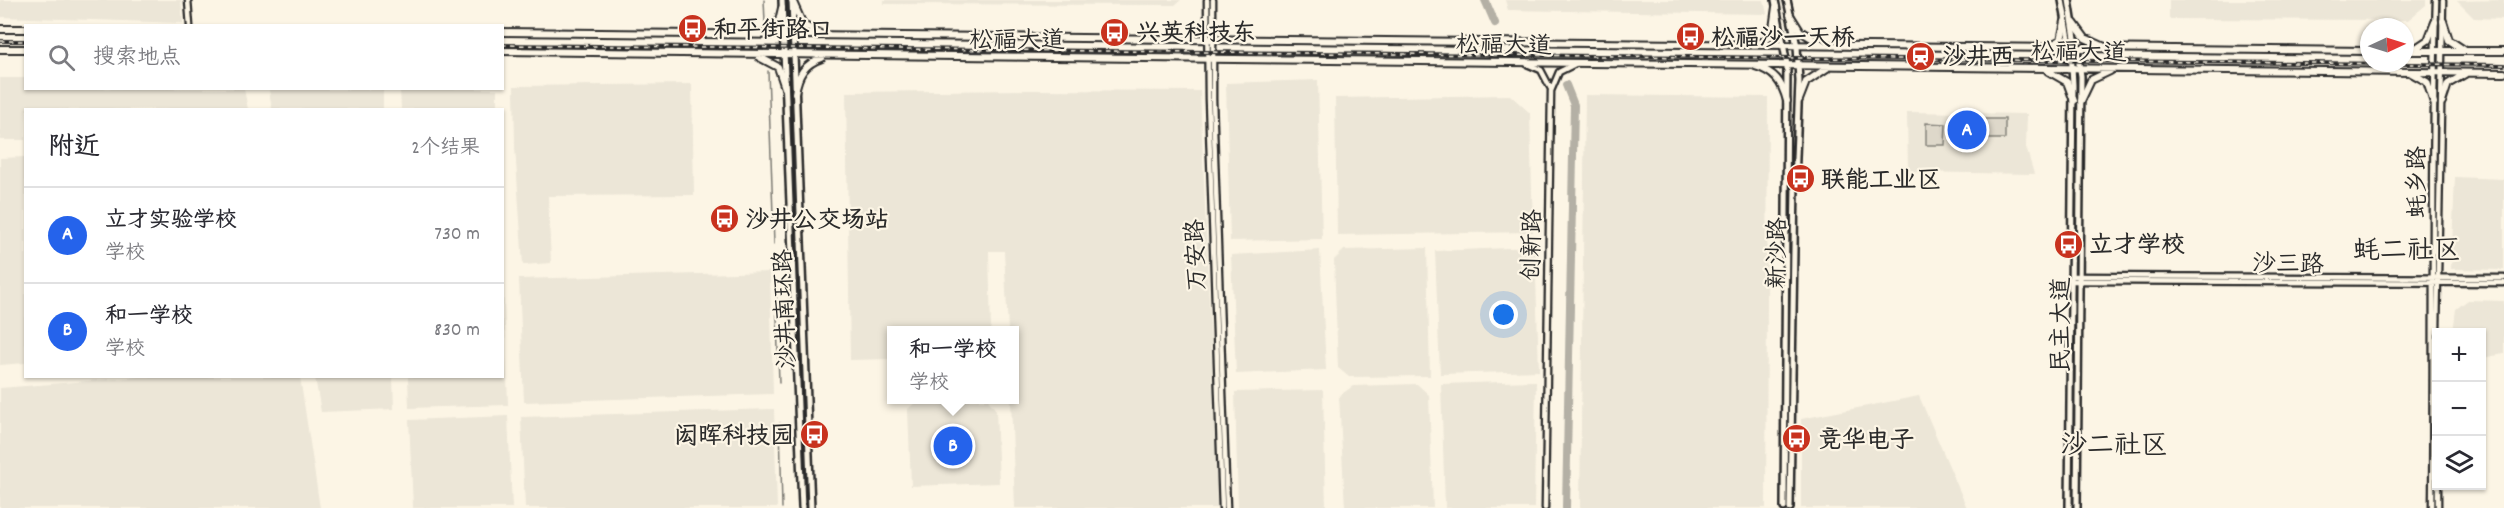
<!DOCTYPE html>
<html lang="zh">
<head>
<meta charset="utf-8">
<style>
	body { margin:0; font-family:Dekko,"LXGW WenKai TC",sans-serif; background:#f2f2f3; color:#2b2b33 }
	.controls { position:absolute; right:18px; bottom:18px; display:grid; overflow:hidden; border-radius:0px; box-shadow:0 2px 4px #0004 }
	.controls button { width:54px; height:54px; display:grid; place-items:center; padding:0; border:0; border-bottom:2px solid #e1e1e2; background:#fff; color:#2b2b33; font:30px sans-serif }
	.compass { position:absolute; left:2360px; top:18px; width:54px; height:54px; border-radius:50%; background:#fff; box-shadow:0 2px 4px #0004; rotate:86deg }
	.you { position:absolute; left:1504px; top:315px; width:21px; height:21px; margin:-15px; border:4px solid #fff; border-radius:50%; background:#1a73e8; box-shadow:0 0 0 9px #1a73e833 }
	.badge { display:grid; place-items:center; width:39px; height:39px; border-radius:50%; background:#2563eb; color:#fff; font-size:20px; font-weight:700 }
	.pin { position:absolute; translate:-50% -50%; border:3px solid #fff; box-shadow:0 2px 6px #0006 }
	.popup { position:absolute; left:887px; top:326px; width:132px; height:78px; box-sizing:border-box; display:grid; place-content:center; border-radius:0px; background:#fff; filter:drop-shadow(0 2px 4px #0005); font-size:20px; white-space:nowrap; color:#7c7c81 }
	.popup b { font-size:22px; color:#2b2b33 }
	.popup::after { content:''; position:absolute; left:50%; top:100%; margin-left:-12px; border:12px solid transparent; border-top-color:#fff }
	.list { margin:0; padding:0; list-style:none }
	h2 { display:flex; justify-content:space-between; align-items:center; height:78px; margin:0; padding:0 24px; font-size:26px }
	h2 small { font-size:20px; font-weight:400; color:#7c7c81 }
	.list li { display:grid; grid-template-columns:39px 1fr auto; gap:18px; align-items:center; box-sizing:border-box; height:96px; padding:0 24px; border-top:2px solid #e1e1e2 }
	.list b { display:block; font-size:22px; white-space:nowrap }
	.list p { margin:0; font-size:20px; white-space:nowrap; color:#7c7c81 }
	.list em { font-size:20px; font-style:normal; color:#7c7c81 }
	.icon { flex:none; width:33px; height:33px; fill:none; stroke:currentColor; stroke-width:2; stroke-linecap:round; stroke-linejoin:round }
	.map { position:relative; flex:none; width:2504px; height:508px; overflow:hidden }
	.search { position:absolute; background:#fff; box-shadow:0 2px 4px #0004; left:24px; top:24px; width:480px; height:66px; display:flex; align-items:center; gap:15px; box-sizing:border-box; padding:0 21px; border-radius:0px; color:#7c7c81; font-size:22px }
	.panel { position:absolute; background:#fff; box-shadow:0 2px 4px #0004; left:24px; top:108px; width:480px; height:270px; border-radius:0px }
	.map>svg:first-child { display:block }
	.built { fill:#ece6d7 }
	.park { fill:#ded8ca; stroke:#84827a; stroke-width:1.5 }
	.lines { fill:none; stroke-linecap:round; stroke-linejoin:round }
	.stream { stroke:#7d7b74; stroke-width:1.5 }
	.river { stroke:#b4b0a5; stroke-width:8 }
	.tertiary-casing { stroke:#2b2b2b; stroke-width:9 }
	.secondary-casing { stroke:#2b2b2b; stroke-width:10 }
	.primary-casing { stroke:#2b2b2b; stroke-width:10 }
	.tertiary { stroke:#fcf5e5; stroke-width:4.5 }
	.secondary { stroke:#fcf5e5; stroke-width:5 }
	.primary { stroke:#fcf5e5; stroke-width:6 }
	.rail-casing { stroke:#2b2b2b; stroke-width:4 }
	.rail { stroke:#fcf5e5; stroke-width:1.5; stroke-dasharray:4.5; stroke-linecap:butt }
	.labels { text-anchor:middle; stroke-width:4.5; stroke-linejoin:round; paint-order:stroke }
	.poi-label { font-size:24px; font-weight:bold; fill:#2b2b2b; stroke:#fcf5e5; text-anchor:start }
	.street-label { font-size:24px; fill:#2b2b2b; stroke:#fcf5e5 }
	.quarter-label { font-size:27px; fill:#2b2b2b; stroke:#fcf5e5 }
</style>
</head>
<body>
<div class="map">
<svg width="2504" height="508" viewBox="0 0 2504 508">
	<rect width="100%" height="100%" fill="#fcf5e5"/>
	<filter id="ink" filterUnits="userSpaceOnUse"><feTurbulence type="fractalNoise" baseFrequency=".0167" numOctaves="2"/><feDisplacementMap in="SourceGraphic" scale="12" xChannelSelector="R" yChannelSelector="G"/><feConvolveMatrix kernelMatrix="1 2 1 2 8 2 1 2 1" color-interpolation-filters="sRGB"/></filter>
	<g filter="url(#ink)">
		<!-- built -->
		<path class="built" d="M0,0h181l2,23 -183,-6z
			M884,0h297l-6,5 -291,-1z
			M1505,0h259l3,14 -259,-4z
			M2169,0h257v5l-18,15 -239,-1z
			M2504,0v19l-30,-1 -17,-17z
			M0,78h25l1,10 218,1 4,20 -222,1 -1,30h-25z
			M1318,80l4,159 -92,2 -4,-158z
			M692,84l2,111 -146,1 3,67 -28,2 -8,-118 -1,-61z
			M400,89h97v20h-96z
			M269,90h114v19h-111z
			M1030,90l170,1 18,417h-203l-4,-108h3v-70h-6l-4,-79h-15l2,79h-99l-1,29 -41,1 -4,-268z
			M1510,95l20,18 3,119 -196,3 -2,-137z
			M1585,95l183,2 -2,411h-186z
			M1907,112l120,2 -1,33 8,27 -126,-2z
			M25,157v206l-25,2v-207z
			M2455,177l49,2v91l-53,-1z
			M1535,247l4,124 -99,3 -5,-123z
			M1427,248l3,128 -81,1 -11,-9 -4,-108 10,-10z
			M1320,250l6,120 -90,4 -5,-119z
			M770,272l3,122 -249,8 -5,-123z
			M503,277l5,128 -99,3 -1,-31 94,-1z
			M2468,300l36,1v53l-22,4v-26h-29l3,-23z
			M139,377h161l20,131h-320v-120z
			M315,377h78l1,32 -73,3z
			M1536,381l-2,127h-89l-4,-124z
			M1417,384l12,11 4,113h-88l-6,-112 14,-10z
			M1323,390l3,118h-88l-3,-116z
			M1919,396l48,112h-166v-89z
			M988,400l8,10 3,73 -88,3 -3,-77 9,-8z
			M774,409l3,99h-252l-4,-91z
			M508,416l4,92h-99l-4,-88z"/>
		<!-- park -->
		<path class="park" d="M1969,119h36v20h-36z
			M1926,123l20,1 -1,21h-19z"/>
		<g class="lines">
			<!-- stream -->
			<path class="stream" d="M764,0l1,22
				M768,71l6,173
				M776,286l3,97
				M780,423l2,85"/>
			<!-- river -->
			<path class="river" d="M1485,0l10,23
				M1566,85l8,20 -8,403"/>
			<defs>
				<path id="tertiary" d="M188,0l2,26
					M1207,0l1,99 14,409
					M1213,0v99l14,409
					M1527,64l14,6 10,19
					M2071,276l433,2
					M2071,281l433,2
					M2437,332l6,-332
					M1545,508l6,-417 8,-19 16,-8
					M2432,508c2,-169 -1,-339 4,-508
					M2438,508v-22"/>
				<path id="secondary" d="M782,0l20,508
					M792,0l19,508
					M1775,0l12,65 -3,443
					M1787,0l10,46 2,35 -4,102 -5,325
					M2062,0l9,49 2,36 -4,423
					M2069,0l12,76 -4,432"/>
				<path id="primary" d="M792,0l11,25 17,9
					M1790,15l10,16 23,14
					M2443,21l6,19 15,10
					M2074,23l11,15 20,9
					M0,29h26
					M502,32l1867,19
					M766,33l12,-8 4,-17
					M1760,43l12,-7 4,-29
					M2048,47l13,-7 4,-19
					M0,49h26
					M2413,50l15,-10 7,-18
					M502,51l2002,22
					M2405,51h99
					M759,57l19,10 7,21
					M1755,66c20,6 27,16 32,35
					M2048,71l19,11 7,19
					M2411,73l16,9 7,21
					M795,93c3,-18 9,-29 27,-35
					M1799,100l7,-18 21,-14
					M2081,101l10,-21 19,-9
					M2442,102l6,-18 17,-10"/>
			</defs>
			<!-- tertiary casing -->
			<use href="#tertiary" class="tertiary-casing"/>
			<!-- secondary casing -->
			<use href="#secondary" class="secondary-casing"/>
			<!-- primary casing -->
			<use href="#primary" class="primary-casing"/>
			<!-- tertiary -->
			<use href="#tertiary" class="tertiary"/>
			<!-- secondary -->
			<use href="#secondary" class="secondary"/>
			<!-- primary -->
			<use href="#primary" class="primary"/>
			<defs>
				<path id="rail" d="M0,41h26
					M502,45l2002,20"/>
			</defs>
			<!-- rail casing -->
			<use href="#rail" class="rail-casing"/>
			<!-- rail -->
			<use href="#rail" class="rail"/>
		</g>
	</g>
	<!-- icons -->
	<defs>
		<symbol id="bus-disc" viewBox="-11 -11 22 22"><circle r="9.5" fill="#c8321e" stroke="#fcf5e5"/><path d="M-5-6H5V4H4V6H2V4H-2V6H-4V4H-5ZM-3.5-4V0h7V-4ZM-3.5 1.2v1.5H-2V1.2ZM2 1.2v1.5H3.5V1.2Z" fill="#fff"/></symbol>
		<symbol id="station-disc" viewBox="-11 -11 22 22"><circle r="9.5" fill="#c8321e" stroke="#fcf5e5"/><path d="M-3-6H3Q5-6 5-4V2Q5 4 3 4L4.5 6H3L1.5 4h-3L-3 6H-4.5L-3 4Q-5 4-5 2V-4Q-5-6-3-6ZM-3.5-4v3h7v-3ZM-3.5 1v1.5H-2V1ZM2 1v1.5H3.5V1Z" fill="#fff"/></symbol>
	</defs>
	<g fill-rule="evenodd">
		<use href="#bus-disc" x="676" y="12" width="33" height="33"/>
		<use href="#bus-disc" x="1098" y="16" width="33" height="33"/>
		<use href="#bus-disc" x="1674" y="20" width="33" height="33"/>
		<use href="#station-disc" x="1904" y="40" width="33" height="33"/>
		<use href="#bus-disc" x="1784" y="162" width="33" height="33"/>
		<use href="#bus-disc" x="708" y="202" width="33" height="33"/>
		<use href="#bus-disc" x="2052" y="228" width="33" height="33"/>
		<use href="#bus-disc" x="798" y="418" width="33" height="33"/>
		<use href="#bus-disc" x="1780" y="422" width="33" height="33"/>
	</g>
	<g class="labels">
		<!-- poi labels -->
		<g class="poi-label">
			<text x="713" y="37">和平街路口</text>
			<text x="1136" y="40">兴英科技东</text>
			<text x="1711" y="45">松福沙一天桥</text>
			<text x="1942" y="64">沙井西</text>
			<text x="1821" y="187">联能工业区</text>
			<text x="745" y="227">沙井公交场站</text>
			<text x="2089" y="252">立才学校</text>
			<text x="794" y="443" text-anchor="end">闳晖科技园</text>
			<text x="1818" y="447">竞华电子</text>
		</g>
		<!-- street labels -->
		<g class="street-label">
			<text x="1017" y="47">松福大道</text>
			<text transform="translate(1504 44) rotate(1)" y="8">松福大道</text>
			<text transform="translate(2079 51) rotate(1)" y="8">松福大道</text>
			<text transform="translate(2416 182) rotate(-90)" y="8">蚝乡路</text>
			<text transform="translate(1531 245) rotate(-89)" y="8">创新路</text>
			<text transform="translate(1776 253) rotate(-89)" y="8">新沙路</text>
			<text transform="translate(1195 255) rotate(-92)" y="8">万安路</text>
			<text transform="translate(2288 263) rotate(1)" y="8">沙三路</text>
			<text transform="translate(784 309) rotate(-92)" y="8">沙井南环路</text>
			<text transform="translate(2060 325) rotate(-90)" y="8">民主大道</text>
		</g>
		<!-- quarter labels -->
		<g class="quarter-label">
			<text x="2407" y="258">蚝二社区</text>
			<text x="2114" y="453">沙二社区</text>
		</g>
	</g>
</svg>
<div class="controls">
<button>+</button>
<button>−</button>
<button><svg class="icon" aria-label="layers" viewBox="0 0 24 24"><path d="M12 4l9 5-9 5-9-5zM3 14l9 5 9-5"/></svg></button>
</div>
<svg class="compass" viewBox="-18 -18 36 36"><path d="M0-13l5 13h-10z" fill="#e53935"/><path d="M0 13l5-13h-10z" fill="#7c7c81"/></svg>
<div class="you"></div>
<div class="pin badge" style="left:1967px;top:130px">A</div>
<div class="pin badge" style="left:953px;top:446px">B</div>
<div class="popup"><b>和一学校</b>学校</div>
<div class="search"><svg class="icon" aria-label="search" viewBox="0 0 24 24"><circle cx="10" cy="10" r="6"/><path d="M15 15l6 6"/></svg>搜索地点</div>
<section class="panel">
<h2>附近<small>2个结果</small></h2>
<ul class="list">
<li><span class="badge">A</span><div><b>立才实验学校</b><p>学校</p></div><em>730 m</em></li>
<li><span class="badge">B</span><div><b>和一学校</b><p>学校</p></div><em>830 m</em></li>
</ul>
</section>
</div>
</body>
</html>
